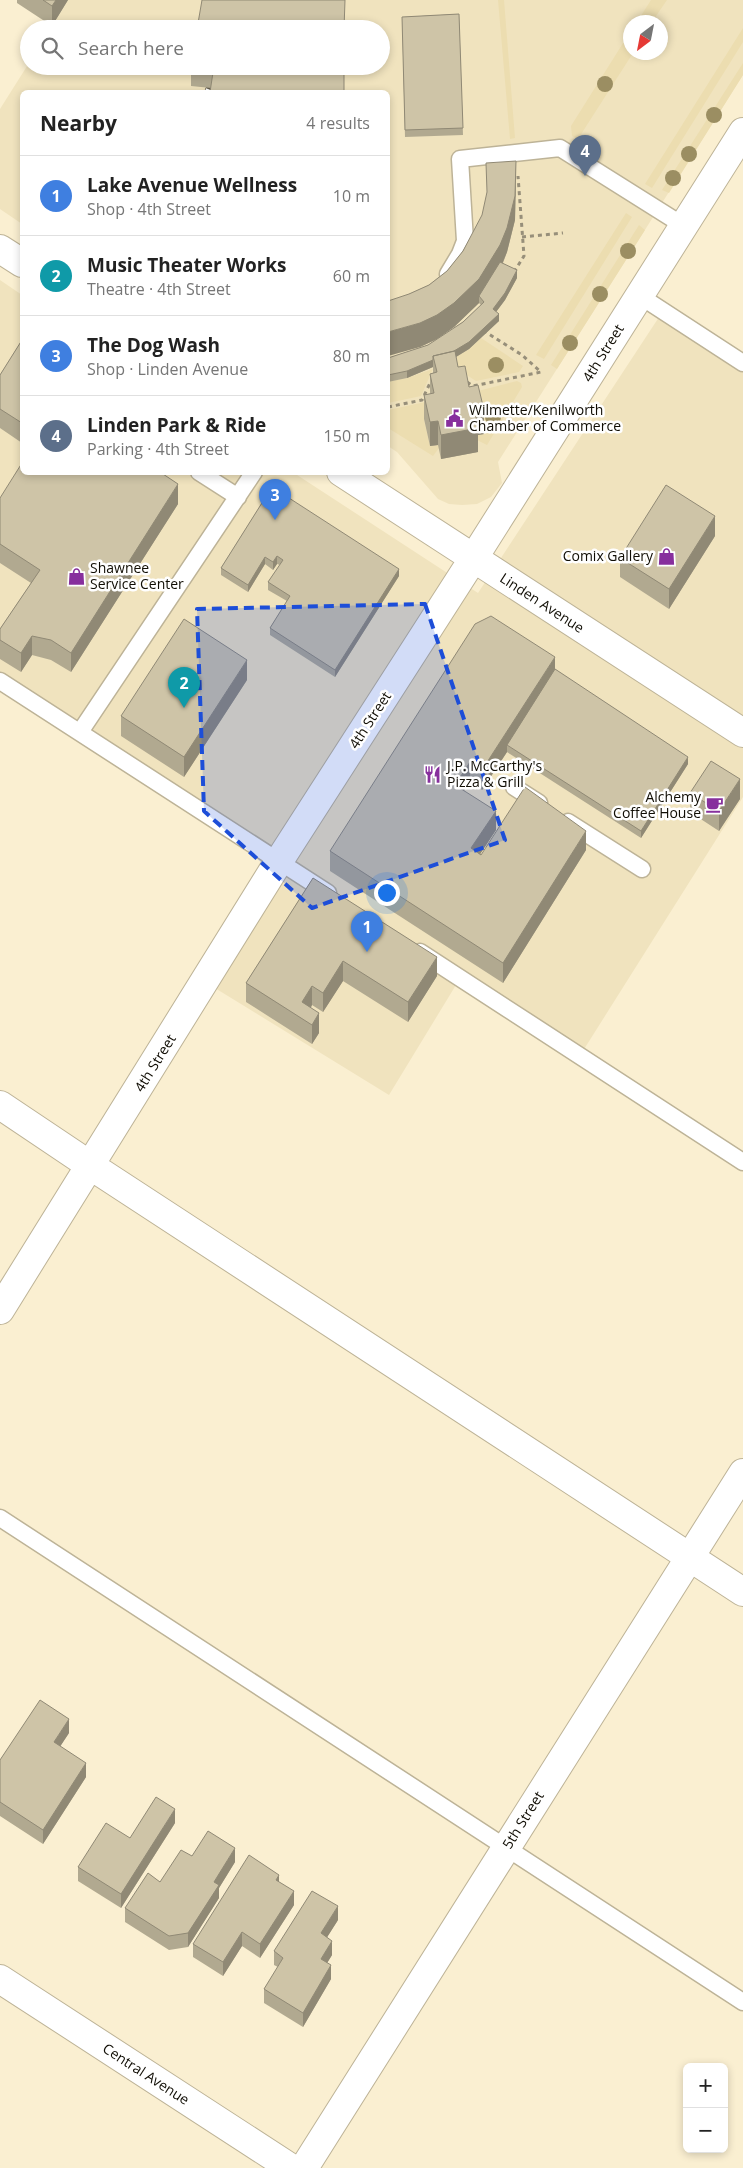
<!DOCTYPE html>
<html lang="en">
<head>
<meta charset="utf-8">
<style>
	body { margin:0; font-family:"Open Sans",sans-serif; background:#f2f2f2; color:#222 }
	.controls { position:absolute; right:15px; bottom:15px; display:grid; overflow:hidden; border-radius:8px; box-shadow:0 2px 8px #0003 }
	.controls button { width:45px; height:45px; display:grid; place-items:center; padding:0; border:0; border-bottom:1px solid #e0e0e0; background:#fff; color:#222; font:25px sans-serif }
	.compass { position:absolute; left:623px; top:15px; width:45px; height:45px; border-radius:50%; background:#fff; box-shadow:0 2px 8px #0003; rotate:212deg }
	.you { position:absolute; left:386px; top:892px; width:18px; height:18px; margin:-12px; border:4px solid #fff; border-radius:50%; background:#1a73e8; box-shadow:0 0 0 8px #1a73e833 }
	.badge { display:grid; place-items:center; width:32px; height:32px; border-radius:50%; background:#2563eb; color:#fff; font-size:16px; font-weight:700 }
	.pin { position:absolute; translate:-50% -41px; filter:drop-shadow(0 1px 2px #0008) }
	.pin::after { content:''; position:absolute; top:26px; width:18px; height:15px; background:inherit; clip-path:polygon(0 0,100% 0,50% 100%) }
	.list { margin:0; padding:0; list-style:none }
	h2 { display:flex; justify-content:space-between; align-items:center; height:65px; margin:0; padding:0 20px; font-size:21px }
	h2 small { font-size:16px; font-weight:400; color:#767676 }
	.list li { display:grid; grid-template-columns:32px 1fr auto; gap:15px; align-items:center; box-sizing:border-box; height:80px; padding:0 20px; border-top:1px solid #e0e0e0 }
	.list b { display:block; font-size:19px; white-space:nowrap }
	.list p { margin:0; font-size:16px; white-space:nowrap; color:#767676 }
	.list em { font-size:16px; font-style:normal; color:#767676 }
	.icon { flex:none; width:28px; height:28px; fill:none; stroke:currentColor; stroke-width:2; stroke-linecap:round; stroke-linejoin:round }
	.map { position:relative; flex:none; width:743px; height:2168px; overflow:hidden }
	.search { position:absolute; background:#fff; box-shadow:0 2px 8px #0003; left:20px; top:20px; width:370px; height:55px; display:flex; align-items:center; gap:12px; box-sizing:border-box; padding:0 18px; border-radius:28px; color:#767676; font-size:19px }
	.panel { position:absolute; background:#fff; box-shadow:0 2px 8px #0003; left:20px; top:90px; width:370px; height:385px; border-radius:8px }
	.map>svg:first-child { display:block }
	.built { fill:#f0e3be; fill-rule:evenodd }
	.green { fill:#ecddb0 }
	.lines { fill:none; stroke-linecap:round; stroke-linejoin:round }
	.lane-casing { stroke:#bdb397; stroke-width:19 }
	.street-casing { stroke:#bdb397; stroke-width:30 }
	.secondary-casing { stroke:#bdb397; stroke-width:30 }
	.path { stroke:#978f7a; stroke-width:3; stroke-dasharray:4 4; stroke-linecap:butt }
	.lane { stroke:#fff; stroke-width:16 }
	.street { stroke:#fff; stroke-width:28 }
	.secondary { stroke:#fff; stroke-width:28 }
	.rail-casing { stroke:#635d4c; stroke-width:5.5 }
	.rail { stroke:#fff; stroke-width:4; stroke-dasharray:11; stroke-linecap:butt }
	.tree { fill:#9b8e62 }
	.wall { fill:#b1a990 }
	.shaded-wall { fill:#908975 }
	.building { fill:#cec4a7; stroke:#908975 }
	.marked { fill:#1d4ed8; fill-opacity:0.2; stroke:#1d4ed8; stroke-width:4; stroke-dasharray:10 6; stroke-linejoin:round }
	.labels { text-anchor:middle; stroke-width:5; stroke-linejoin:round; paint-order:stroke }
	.street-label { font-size:14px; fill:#100d04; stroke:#fff }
	.poi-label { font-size:14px; fill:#100d04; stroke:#fff; text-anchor:start }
</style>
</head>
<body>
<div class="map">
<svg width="743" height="2168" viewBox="0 0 743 2168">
	<rect width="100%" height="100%" fill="#faefd1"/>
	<!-- built -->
	<path class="built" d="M68,0h675v75l-245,387 4,21 -11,14 -14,7 -15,1 -13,-1 -11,-5 -41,-47 -9,-6v-354h-366v132l-22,-15v-100l29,-46v3h352v-37h-331zM630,22h30v30h-30z
		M0,280l22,15v177l272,1 184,120 185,-282 80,53v433l-162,257 -122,-74 -70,115 -179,-110 73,-120 -283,-184z"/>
	<!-- green -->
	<path class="green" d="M498,0h6l11,138 -5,1z
		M651,0h16l-15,22h-15z
		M743,28v14l-91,146 -7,-4z
		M630,32v20l3,1 -55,86 -6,-3 -1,-10z
		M743,63v12l-74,118 -7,-3z
		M626,213l6,4 -88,142 -8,-4z
		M639,225l6,5 -88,139 -6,-4z
		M481,338l42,28 -4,6 -43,9 -20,-13 -5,-8 18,-11z
		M433,369l-12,27 -33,7v-21l19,-4z
		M517,381l4,2 1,4 -35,58 -12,-6v-3l9,-3 -6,-42z
		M430,401l-6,19 6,26 8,-1 1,3 -6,8 -45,-28v-18z"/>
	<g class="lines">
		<defs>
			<path id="lane" d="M448,274l12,-20 5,-13 -5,-82 100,-11 124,78
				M640,296l103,67
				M199,472l39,25
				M0,681l328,212
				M80,732l174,-260
				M514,787l25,16
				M568,822l74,47
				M420,952l323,210
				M0,1518l743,484"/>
			<path id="street" d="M473,559l270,-427
				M0,1105l91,61
				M304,2168l439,-695"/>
			<path id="secondary" d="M0,249l22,14
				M341,472l402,261
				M91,1166l652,426
				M0,1310l279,-449 194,-302
				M0,1979l291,189"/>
		</defs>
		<!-- lane casing -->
		<use href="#lane" class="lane-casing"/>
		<!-- street casing -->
		<use href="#street" class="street-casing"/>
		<!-- secondary casing -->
		<use href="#secondary" class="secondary-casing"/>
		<!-- path -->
		<path class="path" d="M522,237l41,-4
			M514,272l10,-16 -6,-80
			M467,382l6,4 68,-14 -19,-17 -38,-24
			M388,407l34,-7 9,-19"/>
		<!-- lane -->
		<use href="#lane" class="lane"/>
		<!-- street -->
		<use href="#street" class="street"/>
		<!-- secondary -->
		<use href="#secondary" class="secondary"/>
		<defs>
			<path id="rail" d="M207,92l1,-3"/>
		</defs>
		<!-- rail casing -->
		<use href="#rail" class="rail-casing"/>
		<!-- rail -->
		<use href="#rail" class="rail"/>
	</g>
	<!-- trees -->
	<g class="tree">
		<circle cx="605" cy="84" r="8"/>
		<circle cx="714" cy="115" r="8"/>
		<circle cx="689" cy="154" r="8"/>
		<circle cx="673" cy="178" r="8"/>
		<circle cx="628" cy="251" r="8"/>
		<circle cx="600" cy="294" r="8"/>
		<circle cx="570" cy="343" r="8"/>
		<circle cx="496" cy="365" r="8"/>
		<circle cx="493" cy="417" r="8"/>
	</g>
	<!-- wall -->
	<path class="wall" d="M17,0h51l-16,26 -35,-23z
		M459,14l4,121 -58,2 -3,-120z
		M191,66h153l-133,22 -20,-2z
		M516,185l-1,35 -8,32 -4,11 14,15 -12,22 -9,12 3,9 -30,28 -13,8 2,10 11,20 15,47 -6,1v17l-37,7 -3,-14 -8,1 -6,-27v-24l6,-1v-20l3,-1v-6l-26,11 -19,4v-24l40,-13 35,-23 18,-17 -2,-2 -25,24 -17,12 -17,8 -11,-53 20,-9 18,-14z
		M22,340v103l-22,-15v-53z
		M272,487l127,89 -64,101 -65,-42v-7l17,-27 -19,-11v-8l12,-17 -3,-1 -4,6 -8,-6 -17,28 -27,-17v-7z
		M0,498l178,6 -107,168 -20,-12 -19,-5 -11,17 -21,-13v-30l31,-46 -31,-20z
		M715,536l-46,73 -49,-32v-19z
		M555,669l133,95 -47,74 -134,-86 -25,38 -12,-9 -6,9 32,40 -16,24 1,1 105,-5 -83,133 -173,-112v-20z
		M247,680l-63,97 -63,-41v-20z
		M690,793l50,6 -21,32 -29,-19z
		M313,878l124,98 -29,46 -65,-41 -20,31 -11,-7 -1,3 8,25 -7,11 -66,-42v-19z
		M69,1733l-9,13 26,31 -43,67 -43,-28v-56z
		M175,1823l-54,85 -43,-27v-14l52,-29z
		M192,1856l43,6 -16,26v10l-31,49 -19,3 -44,-28v-14l35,-26z
		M279,1882l15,23 -34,53 -18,-12 -19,30 -30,-19v-13z
		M338,1920l-11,17 5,18 -5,8 4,16 -28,48 -39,-24v-14l14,-22 -4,-2v-14z"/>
	<!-- shaded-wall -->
	<path class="shaded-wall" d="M56,0h12l-16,26v-20z
		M516,161l-1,59 -8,32 -7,17 -21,27v7l-25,24 -17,12 -17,8 -32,9v-24l32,-9z
		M517,270v8l-12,22 -12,16v-7z
		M499,314v7l-30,28 -18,11h-17z
		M433,360v7l-26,11v-7z
		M484,410v24l-6,1v17l-37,7v-24l34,-23z
		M438,421v24l-8,1v-24z
		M178,484v20l-107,168v-19z
		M715,516v20l-46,73v-20z
		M277,556v8l-4,6v-8z
		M265,557v7l-17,28v-7z
		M399,569v7l-64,101v-7z
		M32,636v19l-11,17v-19z
		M555,657v19l-48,69v7l-25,38v-20z
		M247,660v20l-63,97v-20z
		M688,757v7l-47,74v-7z
		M470,762v19l-15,23v-19z
		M740,779v20l-21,32v-20z
		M496,811v19l-25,38v-20z
		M586,831v19l-83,133v-20z
		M437,957v19l-29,46v-20z
		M343,961v20l-20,31v-19z
		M312,986v19l-9,14 -1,-17z
		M319,1013v20l-7,11v-19z
		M69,1719v14l-15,23v-14z
		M86,1763v14l-43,67v-14z
		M175,1809v14l-54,85v-14z
		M235,1848v14l-16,26v10l-31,49v-14l26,-51z
		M279,1875v14l-3,-9z
		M294,1891v14l-34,53v-14z
		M338,1906v14l-17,27v-14z
		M242,1932v14l-19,30v-14z
		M332,1941v14l-11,18v-14z
		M331,1965v14l-28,48v-14z"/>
	<!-- building -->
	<path class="building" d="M43,0h13l-4,6z
		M202,0h143l-1,29h-147z
		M459,14l4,114 -58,2 -3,-113z
		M214,66h130v26h-134z
		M516,161l-1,35 -8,32 -7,17 -21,34 -25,24 -17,12 -17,8 -32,9v-31l21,-7 20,-9 18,-14 16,-20 19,-36 5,-23 -1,-29z
		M500,262l17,8 -12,23 -12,16 6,5 -30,28 -15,9 -21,5v4l-26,11 -19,4v-17l40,-13 35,-23 21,-20 -5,-6z
		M22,340v83l-22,-14v-34z
		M455,351l3,16 7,-1 4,21 9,-2 6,25 -9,2 3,16 -37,7 -3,-14 -8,1 -6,-27 10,-2 -4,-19 7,-2 -4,-16z
		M22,463v9h138l18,12 -107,169 -20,-13 -19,-4 -11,17 -21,-13v-11l40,-59 -40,-26v-46z
		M666,485l49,31 -46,73 -49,-31z
		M272,487l127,82 -64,101 -65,-42 20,-32 -22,-14 15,-22 -6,-4 -4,6 -8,-5 -17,28 -27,-17z
		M491,616l64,41 -73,113 -12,-8 -15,23 41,26 -25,37 10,7 44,-68 61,44 -83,132 -173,-112 145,-227z
		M184,619l63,41 -63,97 -63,-41z
		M555,669l133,88 -47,74 -134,-86z
		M711,761l29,18 -21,32 -29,-18z
		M313,878l124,79 -29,45 -65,-41 -20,32 -11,-7 -10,16 17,11 -7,12 -66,-42z
		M40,1700l29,19 -15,23 32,21 -43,67 -43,-28v-42z
		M156,1797l19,12 -54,85 -43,-27 28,-44 24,15z
		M208,1831l27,17 -21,34 5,3 -31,48 -19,3 -44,-28 23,-35 12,9 21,-32 11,6z
		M249,1855l30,20 -3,5 18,11 -34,53 -18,-12 -19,30 -30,-18z
		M312,1891l26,15 -17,27 11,8 -11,18 10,6 -28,48 -39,-24 19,-31 -9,-7z"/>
	<!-- marked area -->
	<path class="marked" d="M425,604l80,236 -193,68 -108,-97 -7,-202z"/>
	<!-- icons -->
	<defs>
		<symbol id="civic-bare" viewBox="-9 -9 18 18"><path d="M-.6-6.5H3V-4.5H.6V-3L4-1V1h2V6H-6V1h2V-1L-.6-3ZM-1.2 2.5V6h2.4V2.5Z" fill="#872f9d" stroke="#fff" stroke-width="2.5" paint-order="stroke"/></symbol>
		<symbol id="shop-bare" viewBox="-9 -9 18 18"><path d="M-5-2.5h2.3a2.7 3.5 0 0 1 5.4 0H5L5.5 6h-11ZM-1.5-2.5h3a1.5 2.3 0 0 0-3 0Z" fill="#872f9d" stroke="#fff" stroke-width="2.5" paint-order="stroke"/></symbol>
		<symbol id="restaurant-bare" viewBox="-9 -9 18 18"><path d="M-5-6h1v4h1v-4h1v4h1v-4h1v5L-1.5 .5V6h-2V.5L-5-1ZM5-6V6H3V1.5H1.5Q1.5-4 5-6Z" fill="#872f9d" stroke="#fff" stroke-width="2.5" paint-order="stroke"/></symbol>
		<symbol id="cafe-bare" viewBox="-9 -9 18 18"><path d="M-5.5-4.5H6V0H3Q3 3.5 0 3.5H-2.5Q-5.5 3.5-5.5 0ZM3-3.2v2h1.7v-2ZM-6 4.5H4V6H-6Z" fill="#872f9d" stroke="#fff" stroke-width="2.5" paint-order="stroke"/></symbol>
	</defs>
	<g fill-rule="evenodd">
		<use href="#civic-bare" x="442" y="406" width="25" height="25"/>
		<use href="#shop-bare" x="654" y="544" width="25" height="25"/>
		<use href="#shop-bare" x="64" y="564" width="25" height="25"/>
		<use href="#restaurant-bare" x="420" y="762" width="25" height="25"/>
		<use href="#cafe-bare" x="702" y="792" width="25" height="25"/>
	</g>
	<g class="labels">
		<!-- street labels -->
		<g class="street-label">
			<text transform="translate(603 353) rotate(-58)" y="5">4th Street</text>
			<text transform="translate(542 603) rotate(33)" y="5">Linden Avenue</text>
			<text transform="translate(370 720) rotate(-57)" y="5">4th Street</text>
			<text transform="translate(155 1063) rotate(-58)" y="5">4th Street</text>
			<text transform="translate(523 1820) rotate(-58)" y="5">5th Street</text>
			<text transform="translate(146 2074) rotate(33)" y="5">Central Avenue</text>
		</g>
		<!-- poi labels -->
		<g class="poi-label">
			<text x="469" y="415">Wilmette/Kenilworth<tspan x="469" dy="16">Chamber of Commerce</tspan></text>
			<text x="653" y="561" text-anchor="end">Comix Gallery</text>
			<text x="90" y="573">Shawnee<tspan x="90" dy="16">Service Center</tspan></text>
			<text x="447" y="771">J.P. McCarthy's<tspan x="447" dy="16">Pizza &amp; Grill</tspan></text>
			<text x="701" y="802" text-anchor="end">Alchemy<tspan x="701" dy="16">Coffee House</tspan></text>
		</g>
	</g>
</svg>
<div class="controls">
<button>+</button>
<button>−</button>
</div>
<svg class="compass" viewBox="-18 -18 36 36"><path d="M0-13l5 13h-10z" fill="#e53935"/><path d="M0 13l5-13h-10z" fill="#767676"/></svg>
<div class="you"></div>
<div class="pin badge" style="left:367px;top:952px;background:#3f7fe0">1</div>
<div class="pin badge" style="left:184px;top:708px;background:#0f9aa8">2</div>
<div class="pin badge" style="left:275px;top:520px;background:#3f7fe0">3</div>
<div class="pin badge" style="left:585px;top:176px;background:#5c6f8a">4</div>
<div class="search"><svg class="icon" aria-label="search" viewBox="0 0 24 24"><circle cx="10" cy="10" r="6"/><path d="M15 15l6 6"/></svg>Search here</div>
<section class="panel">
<h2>Nearby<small>4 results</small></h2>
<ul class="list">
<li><span class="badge" style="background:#3f7fe0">1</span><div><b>Lake Avenue Wellness</b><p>Shop · 4th Street</p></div><em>10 m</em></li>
<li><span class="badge" style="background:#0f9aa8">2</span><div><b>Music Theater Works</b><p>Theatre · 4th Street</p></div><em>60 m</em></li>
<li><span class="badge" style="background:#3f7fe0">3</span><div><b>The Dog Wash</b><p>Shop · Linden Avenue</p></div><em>80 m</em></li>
<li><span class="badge" style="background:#5c6f8a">4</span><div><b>Linden Park &amp; Ride</b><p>Parking · 4th Street</p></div><em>150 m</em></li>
</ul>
</section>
</div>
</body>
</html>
